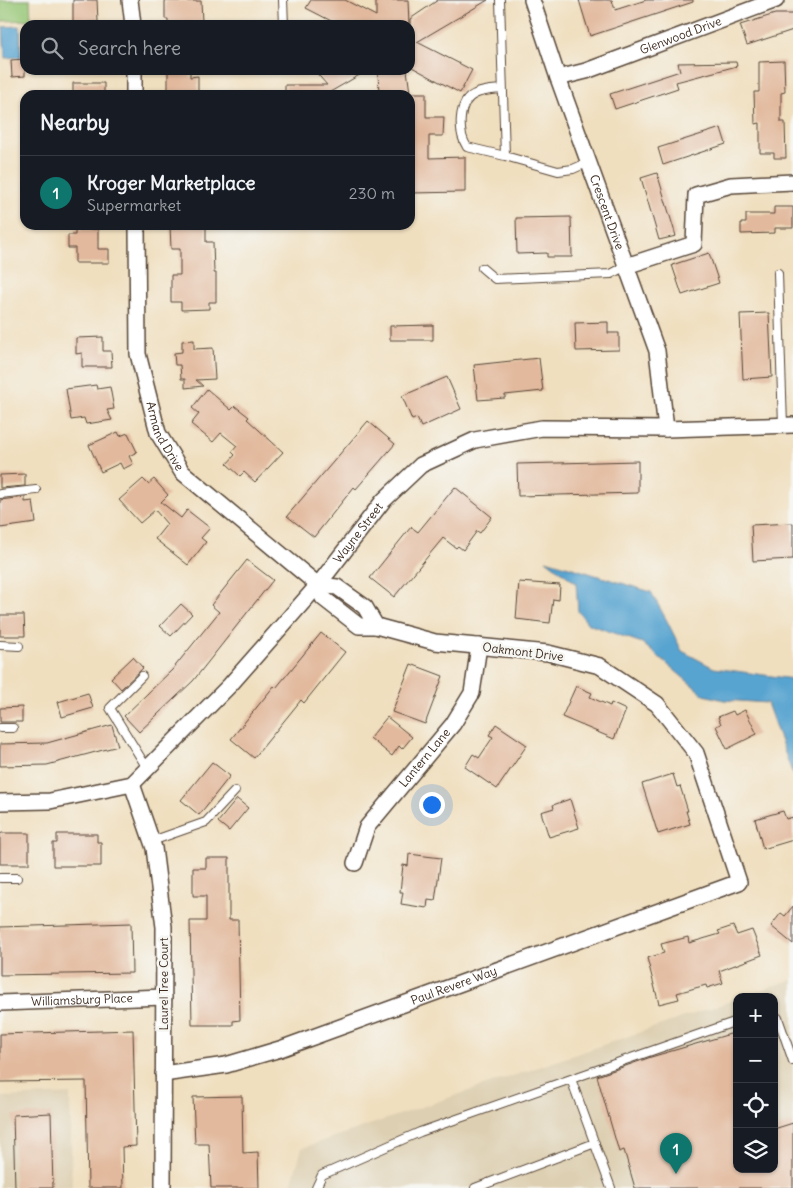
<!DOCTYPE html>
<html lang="en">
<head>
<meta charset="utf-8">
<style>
	body { margin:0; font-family:Delius,sans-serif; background:#242831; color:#f1f3f6 }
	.controls { position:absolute; right:15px; bottom:15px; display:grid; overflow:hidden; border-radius:10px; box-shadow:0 1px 4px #0004 }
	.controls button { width:45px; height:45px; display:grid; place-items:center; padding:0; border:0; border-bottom:1px solid #363941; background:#171b24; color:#f1f3f6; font:25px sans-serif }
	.you { position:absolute; left:431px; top:804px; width:18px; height:18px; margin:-12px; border:4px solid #fff; border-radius:50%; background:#1a73e8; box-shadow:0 0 0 8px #1a73e833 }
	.badge { display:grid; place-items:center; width:32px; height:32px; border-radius:50%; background:#0f766e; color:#fff; font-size:16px; font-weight:700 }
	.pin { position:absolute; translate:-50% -41px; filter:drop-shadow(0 1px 2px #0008) }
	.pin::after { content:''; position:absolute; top:26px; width:18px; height:15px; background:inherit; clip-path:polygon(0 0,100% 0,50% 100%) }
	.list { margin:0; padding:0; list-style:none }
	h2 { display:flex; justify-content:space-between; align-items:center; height:65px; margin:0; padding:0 20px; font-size:21px }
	h2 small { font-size:16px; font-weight:400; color:#9ea1a6 }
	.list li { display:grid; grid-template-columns:32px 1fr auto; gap:15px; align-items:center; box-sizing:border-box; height:75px; padding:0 20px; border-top:1px solid #363941 }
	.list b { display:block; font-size:19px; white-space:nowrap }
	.list p { margin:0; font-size:16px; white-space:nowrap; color:#9ea1a6 }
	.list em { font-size:16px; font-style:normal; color:#9ea1a6 }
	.icon { flex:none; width:28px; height:28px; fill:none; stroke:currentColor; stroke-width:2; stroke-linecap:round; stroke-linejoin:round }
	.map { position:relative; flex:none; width:793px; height:1188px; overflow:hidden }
	.search { position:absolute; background:#171b24; box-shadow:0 1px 4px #0004; left:20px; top:20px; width:395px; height:55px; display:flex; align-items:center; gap:12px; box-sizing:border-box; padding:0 18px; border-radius:15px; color:#9ea1a6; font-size:19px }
	.panel { position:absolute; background:#171b24; box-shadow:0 1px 4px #0004; left:20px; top:90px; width:395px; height:140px; border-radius:15px }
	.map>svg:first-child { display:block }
	.built { fill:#ddcfb1 }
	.green { fill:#96c675; stroke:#68784a }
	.water { fill:#58a4d0; stroke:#4a6777 }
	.building { fill:#e2b99d }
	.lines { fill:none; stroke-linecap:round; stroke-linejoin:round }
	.service-casing { stroke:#564536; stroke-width:10 }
	.minor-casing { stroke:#564536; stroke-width:18 }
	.service { stroke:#fff; stroke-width:8 }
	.minor { stroke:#fff; stroke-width:15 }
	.labels { text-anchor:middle; stroke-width:5; stroke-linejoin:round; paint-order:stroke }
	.street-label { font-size:12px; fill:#3b2a1e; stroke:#f6f6f2 }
</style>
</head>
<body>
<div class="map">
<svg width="793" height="1188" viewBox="0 0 793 1188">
	<rect width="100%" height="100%" fill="#f6f6f2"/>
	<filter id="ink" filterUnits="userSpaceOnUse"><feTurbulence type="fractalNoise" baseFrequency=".02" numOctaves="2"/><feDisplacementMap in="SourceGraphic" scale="10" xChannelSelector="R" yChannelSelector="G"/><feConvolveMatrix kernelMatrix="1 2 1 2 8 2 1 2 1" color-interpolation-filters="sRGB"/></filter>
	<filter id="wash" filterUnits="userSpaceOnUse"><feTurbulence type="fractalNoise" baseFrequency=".0096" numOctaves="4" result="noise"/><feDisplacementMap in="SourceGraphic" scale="20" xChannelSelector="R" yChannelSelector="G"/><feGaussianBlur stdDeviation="1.12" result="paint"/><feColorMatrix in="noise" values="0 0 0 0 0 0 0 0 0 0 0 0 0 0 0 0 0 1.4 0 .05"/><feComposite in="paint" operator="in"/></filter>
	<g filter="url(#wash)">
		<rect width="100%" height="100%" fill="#f0dfbf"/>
		<!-- built -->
		<path class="built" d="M793,979v209h-503l12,-40 435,-149v170h37v-172h-32z
			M70,1094l2,94h-72v-91z"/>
		<!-- green -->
		<path class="green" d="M0,0h30l1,20 -31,1z"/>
		<!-- water -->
		<path class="water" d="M20,26l1,31 -16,1 -2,-31z
			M546,560l105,32 15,27 16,32 32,17 79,11v96l-26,-72 -43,-3 -20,-5 -62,-52 -54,-19 -10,-13 -2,-28z"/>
		<g id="blocks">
			<!-- building -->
			<path class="building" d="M73,0h24l1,22 -25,1z
				M311,0h34l31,16v-16h32l1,25h-70l-33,-17z
				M438,0h50l-71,42 55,28 -12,23 -50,-27v-47z
				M579,0h33l3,10 31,-10h47v2l-103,34z
				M165,1h36l1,21h-10v3h-24v-6h-3z
				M775,14h18v16l-46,15 -7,-20z
				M25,59v17l-13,1 -1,-17z
				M784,61l1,31 -4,1v29h4l1,36h-12v-5h-14v-30l-5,1 -1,-32h5v-30z
				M736,62l1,4 -61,16 2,6 -63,21 -5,-15 70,-23 -2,-8z
				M168,70h22v7l8,-1v15l-30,1z
				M314,70h54l-43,25h-40v-10h42z
				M378,70h29l3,23h16v24h18l-1,19h-14v22l36,-1v35l-55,1v-98h-31z
				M73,83h31v12h-31z
				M721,128l5,16 -63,21 -5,-17z
				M657,173l19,63 -17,4 -18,-62z
				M774,207h19v21h-18v5l-34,1v-11h5v-9h28z
				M571,217l1,40h-25v-4l-30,1 -1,-36z
				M170,225h36v17h7l1,31h2v29h-7v7l-28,1v-8h-10v-27h9v-26h-9z
				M75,229h23v20h11v14h-34v-15h-7v-13h7z
				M709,253l10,30 -37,12 -10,-30z
				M769,313l3,64 -29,2 -3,-65z
				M608,322v11h11v17l-43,1 -1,-28z
				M433,325v15h-43v-14z
				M103,337v14h8l1,16h-30v-14l-6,1v-16z
				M194,340v9l19,-1 2,31 -19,1 7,6 -18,2v-9h-4l-1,-14h-5l-1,-12 8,-1v-11z
				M539,358l4,33 -38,4v3l-27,2 -4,-35z
				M447,377l14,32 -40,18 -4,-9 -5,2 -10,-24z
				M96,385l1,4 13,-2 4,22 -7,1 5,10 -26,4 -2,-6 -13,2 -5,-31z
				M207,389l24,21 4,-4 14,11 -2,2 36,33 -28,30 -11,-10 -4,4 -13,-12 8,-9 -3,-3 5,-6 -16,-13 -8,9 -22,-18 8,-10 -7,-6z
				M368,421l27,23 -39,45 -2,-2 -40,50 -27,-21z
				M118,432l2,4 8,-3 9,19 -8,4 4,8 -10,5 -3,-6 -19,9 -12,-27z
				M638,461v32l-120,3 -1,-32z
				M25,474v12l-25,2v-13z
				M143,479l5,5 6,-5 14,16 -7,7 20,16 6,-8 23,18 -9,10 5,4 -18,23 -33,-26 12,-15 -12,-14 -15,13 -21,-23z
				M455,487l37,30 -12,16 -3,-2 -14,19 -5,-4 -2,2 -13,-10 -49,59 -24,-19 41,-51 7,5z
				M25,497v5l8,-1 3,22 -36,5v-28z
				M793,523v36l-40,2 -2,-36z
				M247,560l26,20 -80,101 -54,51 -15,-16 48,-46 47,-58 -8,-7z
				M519,582l41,3 -1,15 -6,-1 -3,24 -34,-4z
				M181,604l11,10 -21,22 -11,-10z
				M0,615h24l1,21h-25z
				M321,633l24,19 -41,51 -3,-3 -47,58 -23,-19 43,-53 2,2z
				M133,657l10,11 -22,21 -10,-11z
				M411,664l32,12 -18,48 -33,-12z
				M576,686l16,7 -2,4 20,9 1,-3 15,7 -12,29 -52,-22z
				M88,693l5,15 -31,9 -4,-15z
				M22,707v15h-22v-14z
				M745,710l12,24 -30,15 -11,-23 5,-2 -3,-7 15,-6 2,4z
				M387,717l25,20 -10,12 -3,-3 -7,10 -22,-18z
				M496,724l31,21 -30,44 -32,-22 8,-13 6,4 14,-21 -4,-2z
				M112,725l6,21 -71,19 -47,1v-22l47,-1z
				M212,762l18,14 -31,39 -18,-15z
				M673,774l4,13 3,-1 8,25h-2l4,13 -32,10 -16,-50z
				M237,799l11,9 -19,23 -11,-9z
				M570,799l9,29 -30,9 -8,-25 13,-4 -1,-3z
				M783,811l3,8 7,-2v23l-30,9 -8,-30z
				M2,833h27v31h-29v-30z
				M57,834h40v8h4v24h-48v-23h4z
				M409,854l32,4 -6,43 -7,-1 -1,8 -26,-4 2,-12h-3l3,-27 5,1z
				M206,858h23v62h9l2,100 -7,1v4h-41l-2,-104h16v-25h-13v-28h13z
				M793,906v38l-22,-18 10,-13 4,3z
				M131,923l1,50 -132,2v-48z
				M733,926l4,9 15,-5 10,25 -43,16 4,12 -16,5 -1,-3 -29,8 2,6 -20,5 -12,-46 17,-5 -3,-9 27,-7 1,6 31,-9 -2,-3z
				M133,1030l3,116 -14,1 1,41h-35l-2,-107 -86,1v-48z
				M737,1032v137h37v-40l19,-6v65h-158l-11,-38 -5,2 -22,-76 54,-19z
				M242,1096l1,57 15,-1 1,36h-48l-2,-44h-14l-2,-47z
				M51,1113l2,75h-38l-2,-73z"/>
		</g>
	</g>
	<g filter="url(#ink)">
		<use href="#blocks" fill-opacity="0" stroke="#564536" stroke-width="1"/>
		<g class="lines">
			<defs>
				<path id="service" d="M283,0l1,25
					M500,0l5,156 53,15 15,-2 16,-7
					M502,89c-8,1 -19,1 -27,5 -18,8 -17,39 -8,53l38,9
					M482,268l13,11 116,-5 15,-8
					M778,273l5,152
					M0,494l36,-4
					M0,645l19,1
					M142,676l-32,32 37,60
					M0,728h13
					M152,841l54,-19 29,-31
					M0,878h17
					M774,1015l4,3 15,43
					M571,1079l166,-58
					M316,1188l6,-13 98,-43 151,-53 40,109
					M475,1188l120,-45"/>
				<g id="minor">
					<path d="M130,0l3,25"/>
					<path id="s1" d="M532,0l26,78 99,273 9,78"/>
					<path d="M134,70v25"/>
					<path id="s2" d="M558,78l28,-7 190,-71"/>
					<path id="s3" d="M137,225l1,129 20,79 24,39 136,113"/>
					<path d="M626,266l68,-22 2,-49 35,-10 62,-3"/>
					<path d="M318,585l19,2 28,20 11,19"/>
					<path d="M132,784l22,64 10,79 -1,261"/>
					<path id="s4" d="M0,802l50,-1 82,-17 98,-99 88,-100 65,-84 38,-36 54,-25 67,-12 124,1 127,-4"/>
					<path id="s5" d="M355,863l12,-36 86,-103 19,-31 7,-47"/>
					<path id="s6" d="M0,1003l164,-6"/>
					<path id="s7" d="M163,1074l63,-9 54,-16 459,-167 -43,-129 -39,-49 -57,-38 -52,-13 -113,-11 -59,-16h-17l-36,-28 -5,-13"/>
				</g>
			</defs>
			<!-- service casing -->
			<use href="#service" class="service-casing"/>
			<!-- minor casing -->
			<use href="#minor" class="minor-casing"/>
			<!-- service -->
			<use href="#service" class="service"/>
			<!-- minor -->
			<use href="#minor" class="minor"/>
		</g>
	</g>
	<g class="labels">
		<!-- street labels -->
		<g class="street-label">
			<text dy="4" stroke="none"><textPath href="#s2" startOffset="130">Glenwood Drive</textPath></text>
			<text dy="4" stroke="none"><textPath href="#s1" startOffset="225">Crescent Drive</textPath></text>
			<text dy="4" stroke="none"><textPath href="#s3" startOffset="216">Armand Drive</textPath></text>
			<text dy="4" stroke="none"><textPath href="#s4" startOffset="472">Wayne Street</textPath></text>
			<text transform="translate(523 652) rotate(7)" y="4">Oakmont Drive</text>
			<text dy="4" stroke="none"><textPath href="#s5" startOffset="128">Lantern Lane</textPath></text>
			<text transform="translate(164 984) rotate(-90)" y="4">Laurel Tree Court</text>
			<text dy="4" stroke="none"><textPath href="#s7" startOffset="305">Paul Revere Way</textPath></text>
			<text dy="4" stroke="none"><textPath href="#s6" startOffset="82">Williamsburg Place</textPath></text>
		</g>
	</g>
</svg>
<div class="controls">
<button>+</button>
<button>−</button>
<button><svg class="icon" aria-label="locate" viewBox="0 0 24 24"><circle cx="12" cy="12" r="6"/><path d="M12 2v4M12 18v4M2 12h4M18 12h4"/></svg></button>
<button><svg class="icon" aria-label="layers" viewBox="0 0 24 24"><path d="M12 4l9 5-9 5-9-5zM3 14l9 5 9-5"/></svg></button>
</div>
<div class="you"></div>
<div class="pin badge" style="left:676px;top:1174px">1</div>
<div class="search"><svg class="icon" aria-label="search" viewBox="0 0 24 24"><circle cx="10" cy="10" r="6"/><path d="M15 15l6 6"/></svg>Search here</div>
<section class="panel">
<h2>Nearby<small></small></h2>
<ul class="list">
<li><span class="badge">1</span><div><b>Kroger Marketplace</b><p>Supermarket</p></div><em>230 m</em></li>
</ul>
</section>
</div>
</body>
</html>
